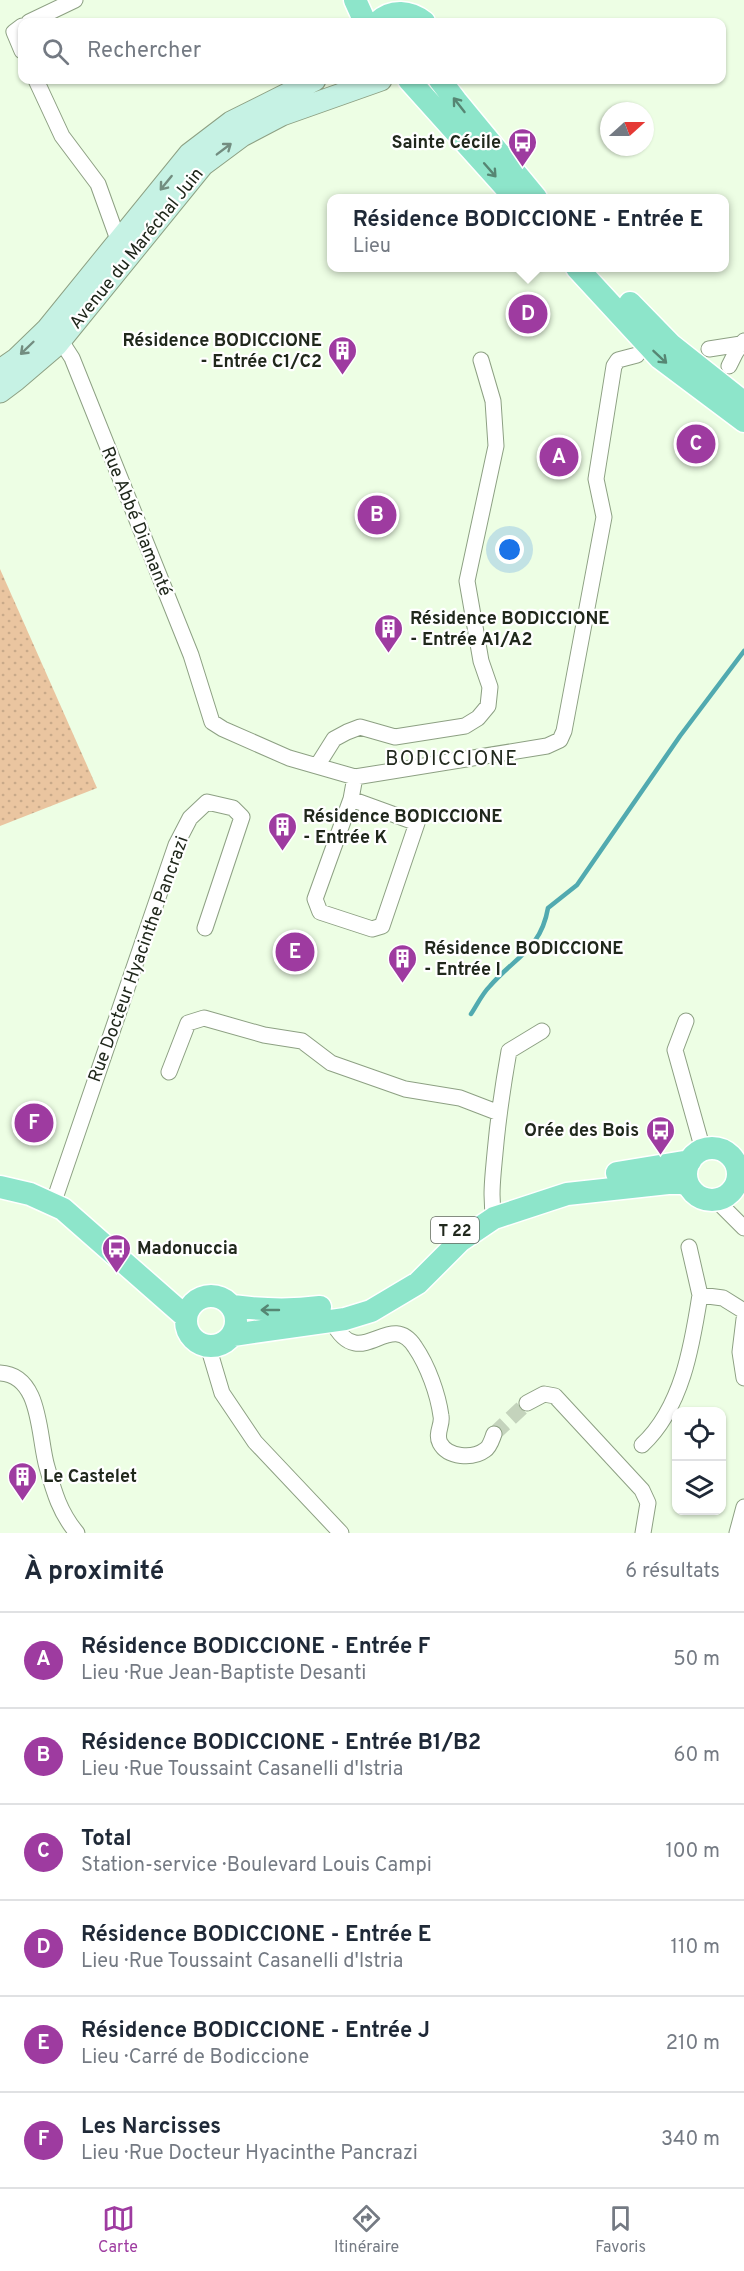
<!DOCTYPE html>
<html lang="fr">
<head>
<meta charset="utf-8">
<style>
	body { margin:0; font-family:Overpass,sans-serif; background:#f6f6f7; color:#1f2937 }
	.controls { position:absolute; right:18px; bottom:18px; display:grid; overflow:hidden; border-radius:12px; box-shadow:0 2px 4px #0004 }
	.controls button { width:54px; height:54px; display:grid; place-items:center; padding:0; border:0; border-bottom:2px solid #e0e1e3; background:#fff; color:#1f2937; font:30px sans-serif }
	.compass { position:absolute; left:600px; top:102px; width:54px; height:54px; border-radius:50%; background:#fff; box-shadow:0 2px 4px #0004; rotate:69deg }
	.you { position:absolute; left:510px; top:550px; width:21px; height:21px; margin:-15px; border:4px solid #fff; border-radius:50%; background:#1a73e8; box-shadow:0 0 0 9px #1a73e833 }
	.badge { display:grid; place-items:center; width:39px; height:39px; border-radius:50%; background:#9e3ba0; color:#fff; font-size:20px; font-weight:700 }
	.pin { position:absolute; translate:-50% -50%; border:3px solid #fff; box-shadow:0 2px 6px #0006 }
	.popup { position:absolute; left:327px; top:194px; width:402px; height:78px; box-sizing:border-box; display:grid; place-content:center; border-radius:12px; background:#fff; filter:drop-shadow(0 2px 4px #0005); font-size:20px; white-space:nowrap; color:#747a83 }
	.popup b { font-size:22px; color:#1f2937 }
	.popup::after { content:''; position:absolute; left:50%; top:100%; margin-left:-12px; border:12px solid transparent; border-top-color:#fff }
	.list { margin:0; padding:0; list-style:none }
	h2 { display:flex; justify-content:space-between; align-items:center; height:78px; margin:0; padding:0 24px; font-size:26px }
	h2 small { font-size:20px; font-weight:400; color:#747a83 }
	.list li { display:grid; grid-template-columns:39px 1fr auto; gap:18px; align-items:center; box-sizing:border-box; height:96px; padding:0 24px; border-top:2px solid #e0e1e3 }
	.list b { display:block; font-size:22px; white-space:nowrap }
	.list p { margin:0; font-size:20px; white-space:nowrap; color:#747a83 }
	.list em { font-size:20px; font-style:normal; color:#747a83 }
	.icon { flex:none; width:33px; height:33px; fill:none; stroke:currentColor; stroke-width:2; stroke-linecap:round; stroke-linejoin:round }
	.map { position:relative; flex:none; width:744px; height:1533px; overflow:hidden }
	.search { position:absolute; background:#fff; box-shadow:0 2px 4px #0004; left:18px; right:18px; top:18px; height:66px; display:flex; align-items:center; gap:15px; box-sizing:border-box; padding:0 21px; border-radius:12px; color:#747a83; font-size:22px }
	.sheet { height:654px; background:#fff }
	nav { display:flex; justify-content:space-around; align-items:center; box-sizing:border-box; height:84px; border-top:2px solid #e0e1e3; background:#fff; font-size:16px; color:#747a83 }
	nav a { display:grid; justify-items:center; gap:3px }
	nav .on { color:#9e3ba0 }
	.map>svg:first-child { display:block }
	.park { fill:url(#park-dots) }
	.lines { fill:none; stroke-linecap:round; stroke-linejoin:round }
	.stream { stroke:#51aab0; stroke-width:4.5 }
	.street-tunnel { stroke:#c4d3bc; stroke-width:15; stroke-dasharray:15 8; stroke-linecap:butt }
	.street-casing { stroke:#8da083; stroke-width:17 }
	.secondary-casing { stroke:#8da083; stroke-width:23 }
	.primary-casing { stroke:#fff; stroke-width:25 }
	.street { stroke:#fff; stroke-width:15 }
	.secondary { stroke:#c6f2e4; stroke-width:21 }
	.primary { stroke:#8de5ca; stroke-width:22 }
	.oneway { stroke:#568673 }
	.oneway2 { stroke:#738d80 }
	.labels { text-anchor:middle; stroke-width:4.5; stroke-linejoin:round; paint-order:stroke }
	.shield { fill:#fff; stroke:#636860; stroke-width:1.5 }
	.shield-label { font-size:16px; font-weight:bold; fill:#20281c }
	.poi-label { font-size:18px; font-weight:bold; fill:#20281c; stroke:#fff; text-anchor:start }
	.street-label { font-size:18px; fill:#20281c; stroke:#fff }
	.neighbourhood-label { font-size:20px; letter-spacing:1.5px; fill:#20281c; stroke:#fff }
</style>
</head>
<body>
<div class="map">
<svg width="744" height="1533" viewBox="0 0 744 1533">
	<defs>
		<pattern id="park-dots" width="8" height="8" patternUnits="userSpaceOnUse" patternTransform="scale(1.5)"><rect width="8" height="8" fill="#eac5a0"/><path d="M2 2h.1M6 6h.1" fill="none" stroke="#c8a989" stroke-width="1.8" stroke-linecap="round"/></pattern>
	</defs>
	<rect width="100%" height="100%" fill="#edfee4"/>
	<!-- park -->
	<path class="park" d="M0,569l97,219 -97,38z"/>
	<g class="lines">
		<!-- stream -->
		<path class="stream" d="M471,1014c6,-9 11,-20 19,-28 25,-29 51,-37 58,-78l29,-23 103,-149 64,-85"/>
		<!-- street-tunnel -->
		<path class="street-tunnel" d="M494,1434l33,-31"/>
		<defs>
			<path id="street" d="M29,22l46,-22
				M22,26l-8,6 8,19
				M36,80l26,56 36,48 18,50 8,12
				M54,335l7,6 11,17 119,297 21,67 11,7 66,29 66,19 192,-31 13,-6 4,-9 40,-214 -8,-38 18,-113 4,-6 19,-5
				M709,349l32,-5
				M729,366l7,-14 8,-11
				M317,766l17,-27 13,-7 13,-5 35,10 70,-11 13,-8 10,-12 2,-19 -9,-26 -14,-80 29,-135 -3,-45 -12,-41
				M351,799l66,24 -35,103 -10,3 -52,-17 -5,-13 36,-100 4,-22
				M686,1021l-11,29 28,100
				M169,1072l19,-49 16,-5 60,17 38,6 29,22 74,26 55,9 39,15
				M716,1200l28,28
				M53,1204l123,-359 14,-27 17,-16 26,6 9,9 -37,111
				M494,1218c-4,-21 -1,-43 1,-65 3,-34 8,-68 14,-102l33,-20
				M689,1247l11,48
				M744,1319l-4,33 4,26
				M332,1321c28,55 57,-14 83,26 13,19 23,47 26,69 2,9 -6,17 -1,27 8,15 33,16 45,7 5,-3 7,-11 9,-16
				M208,1346l14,47 33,49 86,91
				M0,1373c42,2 38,64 47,94 7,25 13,46 30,66
				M527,1403l17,-9 11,2 87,94 6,13 -5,30
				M642,1445c40,-37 50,-99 58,-150l23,3 21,13
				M737,1533l7,-26"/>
			<path id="secondary" d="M0,370l16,-11 31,-30 142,-175 42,-32 84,-42
				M0,392l16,-12 41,-35 146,-180 39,-29 40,-21 99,-35"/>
			<path id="primary" d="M355,0l10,22
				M378,22c14,-13 32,-11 46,0
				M409,80l106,118
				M440,80l16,21 80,97
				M577,268l83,90 84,63
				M630,303l41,42 67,53
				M686 1174a26 26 0 1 1 52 0a26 26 0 1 1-52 0Z
				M617,1173l73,-12
				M0,1187l30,7 33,15 123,108
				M186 1321a25 25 0 1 1 50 0a25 25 0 1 1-50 0Z
				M232,1306c30,4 58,5 88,1
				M233,1335l112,-16 26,-8 47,-28 42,-42 34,-23 73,-24 101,-11h14l7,3"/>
		</defs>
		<!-- street casing -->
		<use href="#street" class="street-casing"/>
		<!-- secondary casing -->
		<use href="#secondary" class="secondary-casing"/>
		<!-- primary casing -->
		<use href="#primary" class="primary-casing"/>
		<!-- street -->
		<use href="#street" class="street"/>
		<!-- secondary -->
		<use href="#secondary" class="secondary"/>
		<!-- primary -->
		<use href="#primary" class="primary"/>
	</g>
	<!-- one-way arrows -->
	<defs><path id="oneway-shaft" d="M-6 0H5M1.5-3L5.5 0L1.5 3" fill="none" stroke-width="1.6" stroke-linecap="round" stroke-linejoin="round" transform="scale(1.5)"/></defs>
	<g class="oneway">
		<use href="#oneway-shaft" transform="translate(459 105) rotate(-128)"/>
		<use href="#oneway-shaft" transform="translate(490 170) rotate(49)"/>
		<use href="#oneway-shaft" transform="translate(660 357) rotate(43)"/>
		<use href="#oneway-shaft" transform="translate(270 1310) rotate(-180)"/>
	</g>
	<g class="oneway2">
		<use href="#oneway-shaft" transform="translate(224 149) rotate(-37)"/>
		<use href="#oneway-shaft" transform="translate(166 183) rotate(129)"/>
		<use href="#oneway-shaft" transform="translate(27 348) rotate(136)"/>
	</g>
	<!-- icons -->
	<defs>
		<symbol id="bus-pin" viewBox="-11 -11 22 30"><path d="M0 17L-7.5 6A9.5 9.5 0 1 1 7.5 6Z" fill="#9e3ba0" stroke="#fff"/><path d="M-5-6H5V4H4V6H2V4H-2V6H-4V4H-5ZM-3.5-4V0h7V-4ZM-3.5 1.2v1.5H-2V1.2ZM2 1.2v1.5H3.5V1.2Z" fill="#fff"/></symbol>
		<symbol id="building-pin" viewBox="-11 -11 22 30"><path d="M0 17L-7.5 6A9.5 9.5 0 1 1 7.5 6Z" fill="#9e3ba0" stroke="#fff"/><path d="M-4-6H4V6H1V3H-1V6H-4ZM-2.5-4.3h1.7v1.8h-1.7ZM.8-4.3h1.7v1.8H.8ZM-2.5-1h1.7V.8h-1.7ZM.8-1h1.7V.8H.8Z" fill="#fff"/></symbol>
	</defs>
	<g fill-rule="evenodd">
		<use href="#bus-pin" x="506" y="126" width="33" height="45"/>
		<use href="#building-pin" x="326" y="334" width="33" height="45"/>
		<use href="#building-pin" x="372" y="612" width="33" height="45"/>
		<use href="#building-pin" x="266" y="810" width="33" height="45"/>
		<use href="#building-pin" x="386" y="942" width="33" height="45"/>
		<use href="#bus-pin" x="644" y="1114" width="33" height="45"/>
		<use href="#bus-pin" x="100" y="1232" width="33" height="45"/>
		<use href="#building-pin" x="6" y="1460" width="33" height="45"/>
	</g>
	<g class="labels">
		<!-- shield labels -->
		<rect class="shield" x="431" y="1217" width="48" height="26" rx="4.5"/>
		<g class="shield-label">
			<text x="455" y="1236">T 22</text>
		</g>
		<!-- poi labels -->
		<g class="poi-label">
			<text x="501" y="148" text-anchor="end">Sainte Cécile</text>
			<text x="322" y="346" text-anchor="end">Résidence BODICCIONE<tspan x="322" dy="21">- Entrée C1/C2</tspan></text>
			<text x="410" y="624">Résidence BODICCIONE<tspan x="410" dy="21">- Entrée A1/A2</tspan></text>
			<text x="303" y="822">Résidence BODICCIONE<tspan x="303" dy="21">- Entrée K</tspan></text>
			<text x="424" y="954">Résidence BODICCIONE<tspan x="424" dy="21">- Entrée I</tspan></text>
			<text x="639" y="1136" text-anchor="end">Orée des Bois</text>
			<text x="137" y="1254">Madonuccia</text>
			<text x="43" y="1482">Le Castelet</text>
		</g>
		<!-- street labels -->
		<g class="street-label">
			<text transform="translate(136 248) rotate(-51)" y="6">Avenue du Maréchal Juin</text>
			<text transform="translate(137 521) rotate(68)" y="6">Rue Abbé Diamanté</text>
			<text transform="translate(138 959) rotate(-70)" y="6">Rue Docteur Hyacinthe Pancrazi</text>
		</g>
		<!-- neighbourhood labels -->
		<g class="neighbourhood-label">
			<text x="452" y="765">BODICCIONE</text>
		</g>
	</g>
</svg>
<div class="controls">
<button><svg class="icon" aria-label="locate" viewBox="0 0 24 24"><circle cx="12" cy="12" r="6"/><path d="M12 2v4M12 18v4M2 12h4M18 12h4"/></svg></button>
<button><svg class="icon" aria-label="layers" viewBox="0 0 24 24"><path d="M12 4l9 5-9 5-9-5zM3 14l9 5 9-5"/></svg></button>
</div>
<svg class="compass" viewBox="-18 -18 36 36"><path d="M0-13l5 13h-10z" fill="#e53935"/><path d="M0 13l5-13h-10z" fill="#747a83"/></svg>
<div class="you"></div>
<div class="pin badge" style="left:559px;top:457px">A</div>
<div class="pin badge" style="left:377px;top:515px">B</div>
<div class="pin badge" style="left:696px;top:444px">C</div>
<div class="pin badge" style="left:528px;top:314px">D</div>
<div class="popup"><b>Résidence BODICCIONE - Entrée E</b>Lieu</div>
<div class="pin badge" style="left:295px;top:952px">E</div>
<div class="pin badge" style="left:34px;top:1123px">F</div>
<div class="search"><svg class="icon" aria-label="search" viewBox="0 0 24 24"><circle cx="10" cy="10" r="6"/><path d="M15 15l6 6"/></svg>Rechercher</div>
</div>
<section class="sheet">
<h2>À proximité<small>6 résultats</small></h2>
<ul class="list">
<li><span class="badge">A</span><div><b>Résidence BODICCIONE - Entrée F</b><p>Lieu · Rue Jean-Baptiste Desanti</p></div><em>50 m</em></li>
<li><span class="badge">B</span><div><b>Résidence BODICCIONE - Entrée B1/B2</b><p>Lieu · Rue Toussaint Casanelli d'Istria</p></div><em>60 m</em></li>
<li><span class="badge">C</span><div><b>Total</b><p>Station-service · Boulevard Louis Campi</p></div><em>100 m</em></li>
<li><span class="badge">D</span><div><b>Résidence BODICCIONE - Entrée E</b><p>Lieu · Rue Toussaint Casanelli d'Istria</p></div><em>110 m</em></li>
<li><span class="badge">E</span><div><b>Résidence BODICCIONE - Entrée J</b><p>Lieu · Carré de Bodiccione</p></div><em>210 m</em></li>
<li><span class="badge">F</span><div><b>Les Narcisses</b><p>Lieu · Rue Docteur Hyacinthe Pancrazi</p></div><em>340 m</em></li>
</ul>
</section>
<nav>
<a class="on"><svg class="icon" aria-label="map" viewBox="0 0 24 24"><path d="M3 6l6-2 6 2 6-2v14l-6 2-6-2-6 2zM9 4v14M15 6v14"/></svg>Carte</a>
<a><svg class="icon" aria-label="directions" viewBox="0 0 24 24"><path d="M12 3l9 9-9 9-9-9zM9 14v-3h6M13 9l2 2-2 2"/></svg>Itinéraire</a>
<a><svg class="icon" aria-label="saved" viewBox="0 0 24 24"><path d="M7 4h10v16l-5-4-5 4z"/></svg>Favoris</a>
</nav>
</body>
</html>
